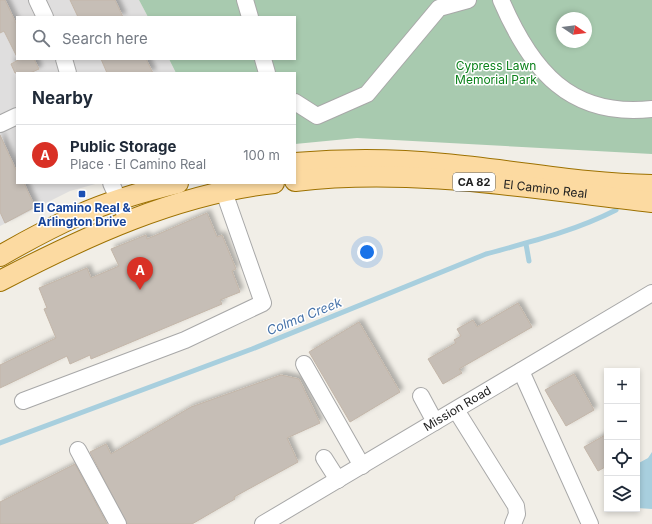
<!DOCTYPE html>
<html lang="en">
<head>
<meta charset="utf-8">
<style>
	body { margin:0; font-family:Inter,sans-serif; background:#f6f6f7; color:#1f2937 }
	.controls { position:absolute; right:12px; bottom:12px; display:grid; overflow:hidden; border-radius:0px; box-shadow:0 2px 6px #0003 }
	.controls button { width:36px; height:36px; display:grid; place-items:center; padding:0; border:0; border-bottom:1px solid #e0e1e3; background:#fff; color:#1f2937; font:20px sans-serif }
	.compass { position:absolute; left:556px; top:12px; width:36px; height:36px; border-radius:50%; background:#fff; box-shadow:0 2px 6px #0003; rotate:103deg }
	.you { position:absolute; left:367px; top:252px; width:14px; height:14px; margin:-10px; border:3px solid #fff; border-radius:50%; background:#1a73e8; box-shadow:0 0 0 6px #1a73e833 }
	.badge { display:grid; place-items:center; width:26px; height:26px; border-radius:50%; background:#d93025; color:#fff; font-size:13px; font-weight:700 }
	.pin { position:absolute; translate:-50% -33px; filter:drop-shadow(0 1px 2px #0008) }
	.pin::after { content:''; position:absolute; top:21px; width:14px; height:12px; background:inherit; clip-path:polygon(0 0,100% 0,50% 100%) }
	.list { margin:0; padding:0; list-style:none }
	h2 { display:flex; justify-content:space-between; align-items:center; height:52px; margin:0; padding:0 16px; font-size:17px }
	h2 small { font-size:13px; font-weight:400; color:#747a83 }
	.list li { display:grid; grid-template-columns:26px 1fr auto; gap:12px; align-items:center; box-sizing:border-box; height:60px; padding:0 16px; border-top:1px solid #e0e1e3 }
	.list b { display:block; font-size:15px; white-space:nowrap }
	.list p { margin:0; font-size:13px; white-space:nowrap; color:#747a83 }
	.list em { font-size:13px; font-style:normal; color:#747a83 }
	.icon { flex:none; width:22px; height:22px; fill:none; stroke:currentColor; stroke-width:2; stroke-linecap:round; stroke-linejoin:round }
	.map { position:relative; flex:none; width:652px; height:524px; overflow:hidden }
	.search { position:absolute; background:#fff; box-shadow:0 2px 6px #0003; left:16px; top:16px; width:280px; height:44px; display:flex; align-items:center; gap:10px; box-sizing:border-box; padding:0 14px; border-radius:0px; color:#747a83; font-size:15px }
	.panel { position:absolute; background:#fff; box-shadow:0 2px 6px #0003; left:16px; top:72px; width:280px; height:112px; border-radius:0px }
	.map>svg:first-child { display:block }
	.residential { fill:#dfdede }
	.cemetery { fill:#a8caaf; fill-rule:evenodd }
	.water { fill:#a8cfde }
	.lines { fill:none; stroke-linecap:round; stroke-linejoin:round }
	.stream { stroke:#a8cfde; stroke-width:5 }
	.building { fill:#c6beb6; stroke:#c3b6a9; filter:url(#shadow) }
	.minor-casing { stroke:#a8a8a8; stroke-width:18 }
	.major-casing { stroke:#9d7100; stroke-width:22 }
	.minor { stroke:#fff; stroke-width:16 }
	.major { stroke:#fcdaa1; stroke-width:20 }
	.transit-dot { fill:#1a4fb4; stroke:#fff; stroke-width:1.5 }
	.labels { text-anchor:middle; stroke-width:3; stroke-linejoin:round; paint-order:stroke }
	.shield { fill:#fff; stroke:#646464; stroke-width:1 }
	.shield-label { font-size:11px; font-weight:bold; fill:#212121 }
	.park-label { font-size:12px; fill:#0b821b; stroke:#fff }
	.street-label { font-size:12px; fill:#212121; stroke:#fff }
	.transit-label { font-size:12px; font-weight:bold; fill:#164399; stroke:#fff }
	.water-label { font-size:13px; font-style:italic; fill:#4874aa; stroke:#fff }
</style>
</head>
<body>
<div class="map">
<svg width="652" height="524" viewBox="0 0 652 524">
	<defs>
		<filter id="shadow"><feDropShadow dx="3.5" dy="-3.5" stdDeviation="2" flood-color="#0004"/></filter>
	</defs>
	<rect width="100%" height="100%" fill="#f1eee7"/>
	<!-- residential -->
	<path class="residential" d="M0,0h139l9,17h-131v42h152l7,14h-159v110h82l-29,8 -70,35z"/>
	<!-- cemetery -->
	<path class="cemetery" d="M139,0h513v154l-295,-16 -62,6v-71h-119l-7,-14h126v-42h-147zM562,18h24v24h-24z"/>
	<!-- water -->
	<path class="water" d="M652,452v57l-15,-1v-44l11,-6z"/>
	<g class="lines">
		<!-- stream -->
		<path class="stream" d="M526,244l3,17
			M0,443l252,-94 234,-95c44,-12 89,-23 130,-44"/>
	</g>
	<!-- building -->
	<path class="building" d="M0,0h5l12,25v32l-13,-26 -4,2z
		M70,0h45l8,17h-45z
		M20,59h14l5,10 -9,4h-15l-4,-9z
		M101,59h45l7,14h-46z
		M0,135l17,37v11h7l11,24 -30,16 -5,-11z
		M207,213l10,24 5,-2 14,34 -4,2 8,21 -20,8 2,4 -131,55 -1,-4 -20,9 -3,-8 -67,32v-23l56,-27 -12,-29 3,-1 -8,-20 48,-20 4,10 28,-12 -8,-17 35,-14 1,4z
		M518,303l14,24 -73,42 3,4 -19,11 -15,-25 28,-16 -2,-3 7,-4 -4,-7 16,-9 4,7z
		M359,322l41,70 -50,30 -41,-70z
		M574,374l20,36 -28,16 -21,-36z
		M281,375l18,4 21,44 -33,15 11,24 -64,35 1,2 -43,25h-65l-37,-72 16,-8 5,10 80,-47z
		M607,434v32l-9,5 -14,-24z
		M75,464l32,60h-107v-22z"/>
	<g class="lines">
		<defs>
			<g id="minor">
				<path d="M37,0l8,17"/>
				<path d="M245,0l5,17"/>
				<path d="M501,0c30,70 69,118 151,109"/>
				<path d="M64,59l4,14"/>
				<path d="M263,59l4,14"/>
				<path d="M295,102l22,14 50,-22 72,-86 29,-8"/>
				<path d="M0,124l17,-8"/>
				<path d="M111,183l17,38"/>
				<path d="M304,364l58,102"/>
				<path d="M521,371l69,153"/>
				<path d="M421,396l14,26"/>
				<path d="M23,401l162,-61 78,-37 -39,-111"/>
				<path d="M456,410l60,96 1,8 -4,10"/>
				<path d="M78,450l40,74"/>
				<path d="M324,458l14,22"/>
				<path id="s1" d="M263,524l389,-231"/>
			</g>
			<g id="major">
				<path d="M295,163c49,-4 100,-4 149,1 69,6 138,20 208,21"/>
				<path id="s2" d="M295,181c119,-14 239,8 357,21"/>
				<path d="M0,256c26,-15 52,-29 79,-41 31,-14 66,-24 99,-32"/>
				<path d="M0,281c86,-45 177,-87 274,-98"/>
			</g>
		</defs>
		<!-- minor casing -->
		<use href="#minor" class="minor-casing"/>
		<!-- major casing -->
		<use href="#major" class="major-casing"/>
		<!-- minor -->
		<use href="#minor" class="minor"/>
		<!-- major -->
		<use href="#major" class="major"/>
	</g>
	<!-- markers -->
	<rect class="transit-dot" x="78" y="190" width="8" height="8" rx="2"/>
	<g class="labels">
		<!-- shield labels -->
		<rect class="shield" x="453" y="173" width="42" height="18" rx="3"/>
		<g class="shield-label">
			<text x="474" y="186">CA 82</text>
		</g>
		<!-- park labels -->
		<g class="park-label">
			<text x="496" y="70">Cypress Lawn<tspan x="496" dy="14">Memorial Park</tspan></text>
		</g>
		<!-- street labels -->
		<g class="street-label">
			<text dy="4" stroke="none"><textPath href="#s2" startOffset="251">El Camino Real</textPath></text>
			<text dy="4" stroke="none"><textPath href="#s1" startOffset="226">Mission Road</textPath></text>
		</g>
		<!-- transit labels -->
		<g class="transit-label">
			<text x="82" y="212">El Camino Real &amp;<tspan x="82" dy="14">Arlington Drive</tspan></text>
		</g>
		<!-- water labels -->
		<g class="water-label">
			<text transform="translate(304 316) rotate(-22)" y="5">Colma Creek</text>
		</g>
	</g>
</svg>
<div class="controls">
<button>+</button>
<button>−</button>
<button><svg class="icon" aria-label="locate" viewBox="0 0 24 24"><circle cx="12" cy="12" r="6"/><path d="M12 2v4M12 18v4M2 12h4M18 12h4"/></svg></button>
<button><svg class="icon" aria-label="layers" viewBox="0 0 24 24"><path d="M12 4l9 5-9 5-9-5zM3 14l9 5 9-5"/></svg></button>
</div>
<svg class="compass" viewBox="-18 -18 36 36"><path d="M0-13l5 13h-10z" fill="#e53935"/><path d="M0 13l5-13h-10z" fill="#747a83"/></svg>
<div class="you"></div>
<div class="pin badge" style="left:140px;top:290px">A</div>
<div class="search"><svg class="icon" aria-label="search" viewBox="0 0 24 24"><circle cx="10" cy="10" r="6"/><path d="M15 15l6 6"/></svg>Search here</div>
<section class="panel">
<h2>Nearby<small></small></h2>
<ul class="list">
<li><span class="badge">A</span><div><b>Public Storage</b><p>Place · El Camino Real</p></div><em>100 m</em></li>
</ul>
</section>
</div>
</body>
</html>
